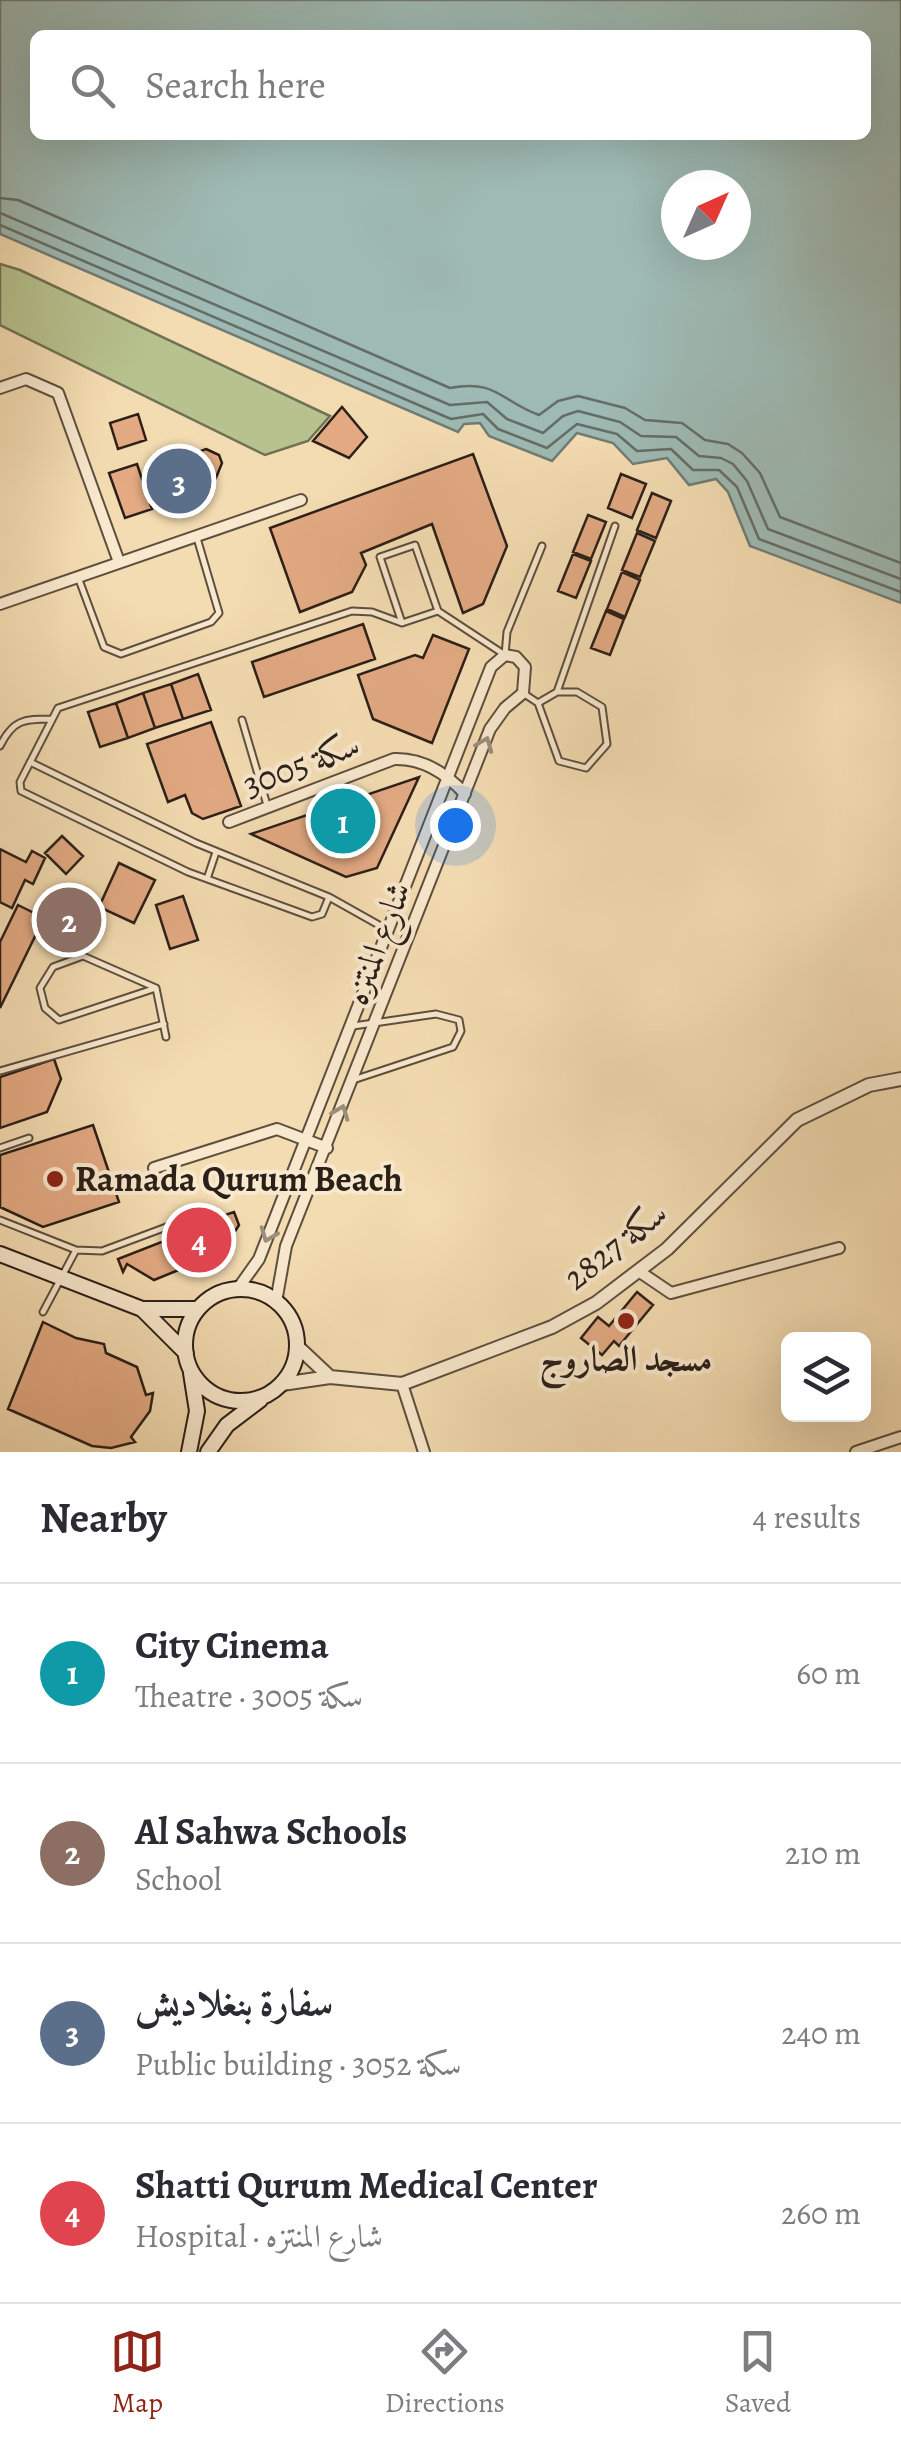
<!DOCTYPE html>
<html lang="en">
<head>
<meta charset="utf-8">
<style>
	body { margin:0; font-family:Alegreya,Amiri,serif; background:#f2f2f3; color:#2b2b33 }
	.controls { position:absolute; right:30px; bottom:30px; display:grid; overflow:hidden; border-radius:15px; box-shadow:0 10px 40px #0002 }
	.controls button { width:90px; height:90px; display:grid; place-items:center; padding:0; border:0; border-bottom:2px solid #e1e1e2; background:#fff; color:#2b2b33; font:50px sans-serif }
	.compass { position:absolute; left:661px; top:170px; width:90px; height:90px; border-radius:50%; background:#fff; box-shadow:0 10px 40px #0002; rotate:45deg }
	.you { position:absolute; left:455px; top:825px; width:35px; height:35px; margin:-25px; border:8px solid #fff; border-radius:50%; background:#1a73e8; box-shadow:0 0 0 15px #1a73e833 }
	.badge { display:grid; place-items:center; width:65px; height:65px; border-radius:50%; background:#8f2418; color:#fff; font-size:32px; font-weight:700 }
	.pin { position:absolute; translate:-50% -50%; border:5px solid #fff; box-shadow:0 2px 10px #0006 }
	.list { margin:0; padding:0; list-style:none }
	h2 { display:flex; justify-content:space-between; align-items:center; height:130px; margin:0; padding:0 40px; font-size:42px }
	h2 small { font-size:32px; font-weight:400; color:#7c7c81 }
	.list li { display:grid; grid-template-columns:65px 1fr auto; gap:30px; align-items:center; box-sizing:border-box; height:180px; padding:0 40px; border-top:2px solid #e1e1e2 }
	.list b { display:block; font-size:38px; white-space:nowrap }
	.list p { margin:0; font-size:32px; white-space:nowrap; color:#7c7c81 }
	.list em { font-size:32px; font-style:normal; color:#7c7c81 }
	.icon { flex:none; width:55px; height:55px; fill:none; stroke:currentColor; stroke-width:2; stroke-linecap:round; stroke-linejoin:round }
	.map { position:relative; flex:none; width:901px; height:1452px; overflow:hidden }
	.search { position:absolute; background:#fff; box-shadow:0 10px 40px #0002; left:30px; right:30px; top:30px; height:110px; display:flex; align-items:center; gap:25px; box-sizing:border-box; padding:0 35px; border-radius:15px; color:#7c7c81; font-size:38px }
	.sheet { height:850px; background:#fff }
	nav { display:flex; justify-content:space-around; align-items:center; box-sizing:border-box; height:140px; border-top:2px solid #e1e1e2; background:#fff; font-size:28px; color:#7c7c81 }
	nav a { display:grid; justify-items:center; gap:5px }
	nav .on { color:#8f2418 }
	.map>svg:first-child { display:block }
	.green { fill:#b7c28f; stroke:#717154; stroke-width:2.5 }
	.water { fill:#9ebab4; stroke:#707c76; stroke-width:2.5; fill-rule:evenodd }
	.lines { fill:none; stroke-linecap:round; stroke-linejoin:round }
	.shore { stroke:#646d66; stroke-width:2.5 }
	.building { fill:#e3aa83; stroke:#2b2018; stroke-width:2.5 }
	.service-casing { stroke:#5d4f3e; stroke-width:9 }
	.minor-casing { stroke:#5d4f3e; stroke-width:14 }
	.tertiary-casing { stroke:#5d4f3e; stroke-width:16 }
	.secondary-casing { stroke:#2b2018; stroke-width:18 }
	.service { stroke:#f8e8cd; stroke-width:5 }
	.minor { stroke:#f8e8cd; stroke-width:10 }
	.tertiary { stroke:#f8e8cd; stroke-width:12 }
	.secondary { stroke:#f8e8cd; stroke-width:14 }
	.oneway { stroke:#9c8e7c }
	.poi-dot { fill:#8f2418; stroke:#f8e8cd; stroke-width:4 }
	.labels { text-anchor:middle; stroke-width:8; stroke-linejoin:round; paint-order:stroke }
	.street-label { font-size:35px; fill:#2b2018; stroke:#f8e8cd }
	.poi-label { font-size:35px; font-weight:bold; fill:#2b2018; stroke:#f8e8cd; text-anchor:start }
</style>
</head>
<body>
<div class="map">
<svg width="901" height="1452" viewBox="0 0 901 1452">
	<rect width="100%" height="100%" fill="#f4dcb2"/>
	<filter id="stains"><feTurbulence type="fractalNoise" baseFrequency=".002" numOctaves="4"/><feColorMatrix values="0 0 0 0 .2 0 0 0 0 .09 0 0 0 0 .02 0 0 0 .5 -.17"/></filter>
	<radialGradient id="worn" r=".72"><stop offset=".6" stop-color="#630" stop-opacity="0"/><stop offset="1" stop-color="#630" stop-opacity=".3"/></radialGradient>
	<!-- green -->
	<path class="green" d="M0,264l20,6 310,146 -22,25 -43,14 -265,-130z"/>
	<!-- water -->
	<path class="water" d="M0,0h901v603l-151,-57 -22,-54 -12,-13 -27,6 -22,-27 -34,6 -20,-21 -36,-10 -25,28 -63,-25 -9,-13 -16,1 -6,8 -458,-198zM35,35h831v100h-831zM676,185h60v60h-60z"/>
	<g class="lines">
		<!-- shore -->
		<path class="shore" d="M0,198l18,2 432,188c46,-9 51,13 89,27l19,-14 20,-5 47,12 20,12 37,3 23,17 23,4 14,9 18,20 20,44 121,46
			M0,213l450,192 37,-3 20,17 36,14 20,-17 15,-5 42,11 21,14 35,1 23,19 22,2 12,6 14,17 21,48 133,50
			M0,225l451,194 32,-5 15,15 49,19 30,-24 40,10 20,17 34,-2 22,21h26l18,17 22,52 142,53"/>
	</g>
	<!-- building -->
	<path class="building" d="M342,407l25,30 -18,21 -36,-17z
		M138,414l8,26 -28,9 -8,-26z
		M206,449l13,6 3,8 -11,27 -19,7 -14,-38z
		M473,454l34,92 -24,58 -20,9 -31,-89 -71,29 5,12 -14,27 -52,20 -30,-84z
		M137,464l15,45 -27,9 -16,-45z
		M621,474l25,10 -14,34 -24,-10z
		M652,493l19,8 -15,37 -19,-8z
		M588,515l18,7 -15,37 -18,-7z
		M637,533l18,8 -15,36 -18,-7z
		M573,554l18,7 -15,37 -18,-7z
		M622,572l18,8 -15,37 -18,-8z
		M606,611l18,8 -14,36 -19,-7z
		M363,624l12,35 -111,38 -12,-35z
		M433,635l36,14 -37,94 -59,-24 -15,-44 57,-20 8,3z
		M198,674l13,36 -28,9 -12,-35z
		M171,684l12,35 -28,9 -12,-35z
		M143,693l12,35 -27,10 -12,-35z
		M116,703l12,35 -28,9 -12,-35z
		M211,722l30,84 -38,13 -11,-6 -7,-18 -17,7 -21,-58z
		M419,777l-42,91 -31,9 -95,-43z
		M62,836l21,20 -17,18 -21,-21z
		M0,849l26,13 6,-11 13,7 -12,26 -8,-4 -13,28 -12,-6z
		M119,863l36,17 -21,43 -35,-16z
		M183,896l15,44 -28,9 -14,-44z
		M18,905l26,13 -44,90v-66z
		M54,1059l7,20 -14,33 -47,16v-51z
		M93,1125l26,77 -76,25 -43,-20v-52z
		M234,1212l5,13 -22,35 -25,9 -13,-39z
		M169,1239l12,30 -27,11 -27,-16 -4,8 -5,-13z
		M637,1292l16,13 -34,41 -5,-5 -12,14 -21,-17 17,-21 11,9z
		M43,1322l33,16 28,6 2,9 31,14 9,28 7,-2 -3,18 -19,26 4,5 -24,6 -19,-2 -84,-37z"/>
	<g class="lines">
		<defs>
			<path id="service" d="M78,577l26,70 17,7 90,-32 8,-9 -22,-75
				M438,611l-36,12 -22,-66 35,-12 23,66 67,44 2,-23 35,-86
				M523,693l15,10 19,-11 58,-166
				M538,703l21,58 27,7 21,-24 -5,-37 -25,-15h-20
				M242,720l25,85
				M0,746c13,-26 23,-27 51,-27
				M30,762l166,81 133,54 57,32
				M207,879l9,-27
				M329,897l-7,17 -10,3 -124,-45 -167,-81 -1,-9 38,-74 294,-97 20,1 30,11
				M156,988l-97,32 -14,-12 -5,-20 13,-21 30,-11 73,32 10,49
				M0,1071l164,-47
				M353,1080l100,-33 8,-16 -2,-11 -23,-6 -83,12
				M0,1148l29,-10
				M0,1220l76,30 -33,62
				M76,1250l26,1 110,-41"/>
			<path id="minor" d="M0,388l26,-9 32,14 61,169
				M0,604l301,-104
				M229,822l165,-63c29,-1 52,14 71,35
				M154,1168l123,-39 50,19
				M640,1272l31,21 168,-45
				M237,1290l22,-31 232,-592 14,-12 11,2 9,10 -2,26 -18,15 -15,21 -204,517 -10,56
				M402,1384l22,68
				M856,1452l45,-15"/>
			<path id="tertiary" d="M297,1346l33,31
				M282,1384l48,-7 72,7 150,-57 44,-24 71,-54 130,-129 72,-35 32,-6"/>
			<path id="secondary" d="M0,1254l142,55h56
				M185 1345a56 56 0 1 1 112 0a56 56 0 1 1-112 0Z
				M142,1309l44,44
				M189,1452l8,-41 -6,-38
				M208,1452l19,-27 33,-25"/>
		</defs>
		<!-- service casing -->
		<use href="#service" class="service-casing"/>
		<!-- minor casing -->
		<use href="#minor" class="minor-casing"/>
		<!-- tertiary casing -->
		<use href="#tertiary" class="tertiary-casing"/>
		<!-- secondary casing -->
		<use href="#secondary" class="secondary-casing"/>
		<!-- service -->
		<use href="#service" class="service"/>
		<!-- minor -->
		<use href="#minor" class="minor"/>
		<!-- tertiary -->
		<use href="#tertiary" class="tertiary"/>
		<!-- secondary -->
		<use href="#secondary" class="secondary"/>
	</g>
	<!-- one-way arrows -->
	<defs><path id="oneway-chevron" d="M-2-3.5L2.5 0L-2 3.5" fill="none" stroke-width="1.6" stroke-linecap="round" stroke-linejoin="round" transform="scale(2.5)"/></defs>
	<g class="oneway">
		<use href="#oneway-chevron" transform="translate(485 744) rotate(-68)"/>
		<use href="#oneway-chevron" transform="translate(341 1112) rotate(-69)"/>
		<use href="#oneway-chevron" transform="translate(268 1235) rotate(111)"/>
	</g>
	<!-- markers -->
	<g class="poi-dot">
		<circle cx="55" cy="1179" r="10"/>
		<circle cx="626" cy="1321" r="10"/>
	</g>
	<g class="labels">
		<!-- street labels -->
		<g class="street-label">
			<text transform="translate(301 764) rotate(-21)" y="12">سكة 3005</text>
			<text transform="translate(377 943) rotate(-69)" y="12">شارع المنتزه</text>
			<text transform="translate(615 1245) rotate(-38)" y="12">سكة 2827</text>
		</g>
		<!-- poi labels -->
		<g class="poi-label">
			<text x="75" y="1191">Ramada Qurum Beach</text>
			<text x="626" y="1370" text-anchor="middle">مسجد الصاروج</text>
		</g>
	</g>
	<rect width="100%" height="100%" filter="url(#stains)"/>
	<rect width="100%" height="100%" fill="url(#worn)"/>
</svg>
<div class="controls">
<button><svg class="icon" aria-label="layers" viewBox="0 0 24 24"><path d="M12 4l9 5-9 5-9-5zM3 14l9 5 9-5"/></svg></button>
</div>
<svg class="compass" viewBox="-18 -18 36 36"><path d="M0-13l5 13h-10z" fill="#e53935"/><path d="M0 13l5-13h-10z" fill="#7c7c81"/></svg>
<div class="you"></div>
<div class="pin badge" style="left:343px;top:821px;background:#0f9aa8">1</div>
<div class="pin badge" style="left:69px;top:920px;background:#8d6e63">2</div>
<div class="pin badge" style="left:179px;top:481px;background:#5c6f8a">3</div>
<div class="pin badge" style="left:199px;top:1240px;background:#e0444e">4</div>
<div class="search"><svg class="icon" aria-label="search" viewBox="0 0 24 24"><circle cx="10" cy="10" r="6"/><path d="M15 15l6 6"/></svg>Search here</div>
</div>
<section class="sheet">
<h2>Nearby<small>4 results</small></h2>
<ul class="list">
<li><span class="badge" style="background:#0f9aa8">1</span><div><b>City Cinema</b><p>Theatre · سكة 3005</p></div><em>60 m</em></li>
<li><span class="badge" style="background:#8d6e63">2</span><div><b>Al Sahwa Schools</b><p>School</p></div><em>210 m</em></li>
<li><span class="badge" style="background:#5c6f8a">3</span><div><b>سفارة بنغلاديش</b><p>Public building · سكة 3052</p></div><em>240 m</em></li>
<li><span class="badge" style="background:#e0444e">4</span><div><b>Shatti Qurum Medical Center</b><p>Hospital · شارع المنتزه</p></div><em>260 m</em></li>
</ul>
</section>
<nav>
<a class="on"><svg class="icon" aria-label="map" viewBox="0 0 24 24"><path d="M3 6l6-2 6 2 6-2v14l-6 2-6-2-6 2zM9 4v14M15 6v14"/></svg>Map</a>
<a><svg class="icon" aria-label="directions" viewBox="0 0 24 24"><path d="M12 3l9 9-9 9-9-9zM9 14v-3h6M13 9l2 2-2 2"/></svg>Directions</a>
<a><svg class="icon" aria-label="saved" viewBox="0 0 24 24"><path d="M7 4h10v16l-5-4-5 4z"/></svg>Saved</a>
</nav>
</body>
</html>
